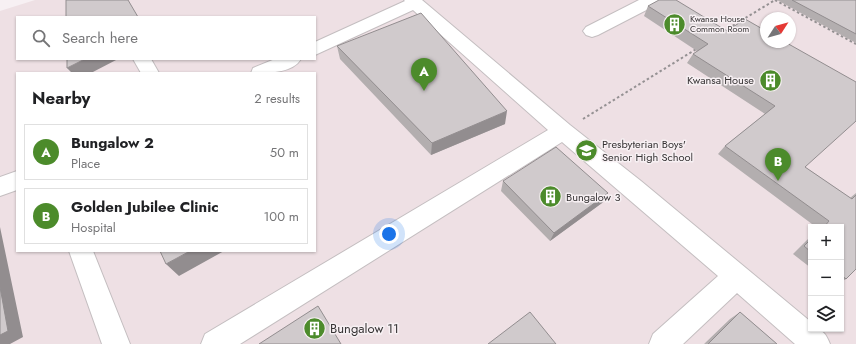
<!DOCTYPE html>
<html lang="en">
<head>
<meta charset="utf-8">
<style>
	body { margin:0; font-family:Jost,sans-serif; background:#f2f2f2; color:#202124 }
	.controls { position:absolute; right:12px; bottom:12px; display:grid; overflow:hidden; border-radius:0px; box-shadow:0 1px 3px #0004 }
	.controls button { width:36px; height:36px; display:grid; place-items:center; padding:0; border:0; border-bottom:1px solid #e0e0e0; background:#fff; color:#202124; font:20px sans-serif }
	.compass { position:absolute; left:760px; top:12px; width:36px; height:36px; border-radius:50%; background:#fff; box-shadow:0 1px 3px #0004; rotate:54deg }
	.you { position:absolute; left:389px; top:234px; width:14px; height:14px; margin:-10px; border:3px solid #fff; border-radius:50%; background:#1a73e8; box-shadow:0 0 0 6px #1a73e833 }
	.badge { display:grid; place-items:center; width:26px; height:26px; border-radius:50%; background:#4c8b2b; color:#fff; font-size:13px; font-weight:700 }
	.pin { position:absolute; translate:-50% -33px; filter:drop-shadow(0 1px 2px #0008) }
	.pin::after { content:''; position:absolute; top:21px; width:14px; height:12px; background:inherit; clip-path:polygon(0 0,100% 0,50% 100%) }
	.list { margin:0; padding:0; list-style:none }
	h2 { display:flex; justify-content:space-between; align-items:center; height:52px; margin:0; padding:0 16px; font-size:17px }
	h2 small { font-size:13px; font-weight:400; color:#757577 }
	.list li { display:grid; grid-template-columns:26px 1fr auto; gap:12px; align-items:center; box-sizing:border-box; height:56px; margin:0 8px 8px; padding:0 8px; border:1px solid #e0e0e0; border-radius:0px }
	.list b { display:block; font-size:15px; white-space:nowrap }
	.list p { margin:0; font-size:13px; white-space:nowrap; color:#757577 }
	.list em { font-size:13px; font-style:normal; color:#757577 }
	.icon { flex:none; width:22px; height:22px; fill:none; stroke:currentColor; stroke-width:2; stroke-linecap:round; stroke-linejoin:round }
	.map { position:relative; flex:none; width:856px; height:344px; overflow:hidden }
	.search { position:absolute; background:#fff; box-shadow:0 1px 3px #0004; left:16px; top:16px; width:300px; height:44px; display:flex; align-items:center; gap:10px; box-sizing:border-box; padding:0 14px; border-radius:0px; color:#757577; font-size:15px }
	.panel { position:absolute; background:#fff; box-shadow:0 1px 3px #0004; left:16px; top:72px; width:300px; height:180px; border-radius:0px }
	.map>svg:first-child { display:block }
	.built { fill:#eee0e4; fill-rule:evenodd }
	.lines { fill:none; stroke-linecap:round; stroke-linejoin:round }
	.minor-casing { stroke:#c4bec0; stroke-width:2 }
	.path { stroke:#959193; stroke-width:2; stroke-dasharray:2.5 2.5; stroke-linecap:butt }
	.minor { fill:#fff; fill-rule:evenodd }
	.wall { fill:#b3aeaf }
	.shaded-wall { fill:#928d8f }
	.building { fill:#d0cacc; stroke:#928d8f }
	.labels { text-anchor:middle; stroke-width:3; stroke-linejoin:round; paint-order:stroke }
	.far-poi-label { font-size:9px; fill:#373435; stroke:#f7f0f3; text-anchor:start }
	.poi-label { font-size:11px; fill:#373435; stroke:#f7f0f3; text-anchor:start }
	.near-poi-label { font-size:13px; fill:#373435; stroke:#f7f0f3; text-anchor:start }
</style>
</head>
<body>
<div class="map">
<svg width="856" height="344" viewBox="0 0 856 344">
	<rect width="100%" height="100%" fill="#f7f0f3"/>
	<!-- built -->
	<path class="built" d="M35,0h821v344h-856v-333zM17,17h298v42h-298zM766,18h24v24h-24zM17,73h298v178h-298zM811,227h30v102h-30z"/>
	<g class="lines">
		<defs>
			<path id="minor" d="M404,0h18l148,125 71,56 170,141v7c12,0 15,5 19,15h-35l-58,-51 -54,51h-34l4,-10 65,-58 -156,-134 -322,202h-39l4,-10 343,-204 -135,-120 -98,45v-13l90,-41z
				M639,0h21l-2,4 -60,31 -6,2 -6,-2 -3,-4 3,-4z
				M133,59h18l8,14h-18z
				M275,59h26c-9,15 -35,14 -50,14l2,-5z
				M17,171v19l-17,6v-19z
				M69,251h24l37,93h-28z"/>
		</defs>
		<!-- minor casing -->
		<use href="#minor" class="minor-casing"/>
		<!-- path -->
		<path class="path" d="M775,0l81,44
			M724,31l51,-31
			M583,119l115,-71"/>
		<!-- minor -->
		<use href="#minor" class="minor"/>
	</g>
	<!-- wall -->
	<path class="wall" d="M777,0h79v43z
		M648,6l79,25 18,-12 60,148 45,31 6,-5v76l-10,10 -5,3v-55h-25l-98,-73 7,-8 40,-32 -78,-51 6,-9 4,-3 -53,-35z
		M337,46l168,78 -74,31 -91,-96z
		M503,181l105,12 -6,10 -52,38 -49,-50z
		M811,236v32l-18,-14z
		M740,312l37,32h-73l26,-25z"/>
	<!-- shaded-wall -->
	<path class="shaded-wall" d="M85,59h33l-27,14h-19l-5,-5z
		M507,111l-2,13 -74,31 1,-12z
		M608,193l-6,10 -52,38 4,-8z
		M0,227l23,110 -13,7h-10z
		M190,251h34l-45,25 -13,-12z"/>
	<!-- building -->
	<path class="building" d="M66,0h62l10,17h-72z
		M659,0h17l51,31 18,-12 21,12v11h19l71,40v39l-51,46 47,32 4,-4v74l-10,10 -5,-4v-48h-17l5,-6 -104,-75 50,-40 -82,-52 15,-10 -60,-38z
		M792,0h64v34z
		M421,13l86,98 -75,32 -95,-97z
		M67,59h18l-18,9z
		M556,147l52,46 -54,40 -51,-52z
		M811,239v13l-7,-6z
		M160,251h30l-24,13z
		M0,287l8,44 -8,4z
		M318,306l23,38h-82z
		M530,312l26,32h-68z
		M740,312l37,32h-69z"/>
	<!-- icons -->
	<defs>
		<symbol id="building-disc" viewBox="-11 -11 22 22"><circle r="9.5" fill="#4c8b2b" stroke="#f7f0f3"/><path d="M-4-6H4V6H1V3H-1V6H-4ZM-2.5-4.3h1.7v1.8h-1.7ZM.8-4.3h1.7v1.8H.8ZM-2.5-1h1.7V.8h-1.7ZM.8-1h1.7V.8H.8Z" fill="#fff"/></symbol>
		<symbol id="school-disc" viewBox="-11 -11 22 22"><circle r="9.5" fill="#4c8b2b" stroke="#f7f0f3"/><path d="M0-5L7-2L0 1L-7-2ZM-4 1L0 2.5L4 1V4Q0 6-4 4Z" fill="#fff"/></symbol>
	</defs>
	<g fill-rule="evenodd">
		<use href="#building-disc" x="662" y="12" width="25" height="25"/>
		<use href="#building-disc" x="758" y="68" width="25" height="25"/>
		<use href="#school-disc" x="574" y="138" width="25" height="25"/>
		<use href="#building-disc" x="538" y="184" width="25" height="25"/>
		<use href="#building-disc" x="302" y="316" width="25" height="25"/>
	</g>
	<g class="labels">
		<!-- far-poi labels -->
		<g class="far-poi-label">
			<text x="690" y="22">Kwansa House<tspan x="690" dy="10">Common Room</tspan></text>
		</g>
		<!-- poi labels -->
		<g class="poi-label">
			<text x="754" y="84" text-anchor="end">Kwansa House</text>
			<text x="602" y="148">Presbyterian Boys'<tspan x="602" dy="13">Senior High School</tspan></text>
			<text x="566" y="201">Bungalow 3</text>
		</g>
		<!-- near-poi labels -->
		<g class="near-poi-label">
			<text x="330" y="333">Bungalow 11</text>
		</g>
	</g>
</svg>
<div class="controls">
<button>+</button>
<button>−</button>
<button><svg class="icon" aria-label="layers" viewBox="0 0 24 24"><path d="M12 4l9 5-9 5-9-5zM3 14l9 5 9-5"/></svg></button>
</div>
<svg class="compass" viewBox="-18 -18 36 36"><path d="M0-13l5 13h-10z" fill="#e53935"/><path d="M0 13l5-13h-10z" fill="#757577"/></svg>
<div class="you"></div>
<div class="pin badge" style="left:424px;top:91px">A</div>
<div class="pin badge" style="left:778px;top:181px">B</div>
<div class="search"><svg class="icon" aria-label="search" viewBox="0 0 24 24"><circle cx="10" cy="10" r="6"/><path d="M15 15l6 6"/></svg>Search here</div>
<section class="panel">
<h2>Nearby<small>2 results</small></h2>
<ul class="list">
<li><span class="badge">A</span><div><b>Bungalow 2</b><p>Place</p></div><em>50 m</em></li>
<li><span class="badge">B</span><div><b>Golden Jubilee Clinic</b><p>Hospital</p></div><em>100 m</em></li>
</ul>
</section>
</div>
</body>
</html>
